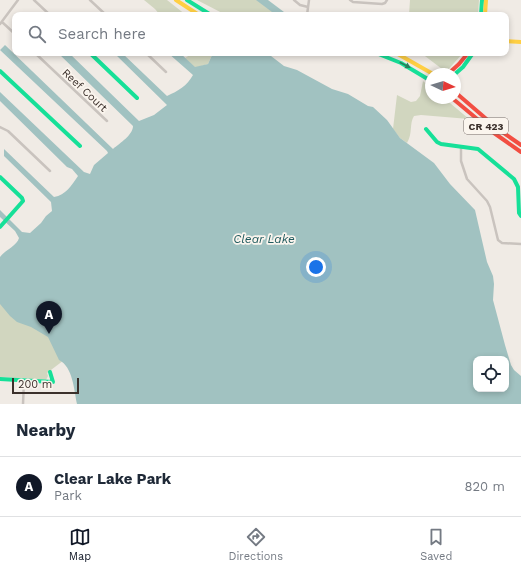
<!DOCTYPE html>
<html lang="en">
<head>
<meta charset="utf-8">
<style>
	body { margin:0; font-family:"Work Sans",sans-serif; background:#f2f2f3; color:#1f2937 }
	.controls { position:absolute; right:12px; bottom:12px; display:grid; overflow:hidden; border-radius:8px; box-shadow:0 2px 6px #0003 }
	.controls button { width:36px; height:36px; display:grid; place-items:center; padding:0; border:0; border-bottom:1px solid #e0e1e3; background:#fff; color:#1f2937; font:20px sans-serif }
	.compass { position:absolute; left:425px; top:68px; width:36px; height:36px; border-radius:50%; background:#fff; box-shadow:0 2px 6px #0003; rotate:94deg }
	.scale { position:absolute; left:12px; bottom:10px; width:67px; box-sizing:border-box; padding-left:4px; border:2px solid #3b302b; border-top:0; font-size:11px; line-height:14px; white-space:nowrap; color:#3b302b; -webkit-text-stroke:3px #fbf5ee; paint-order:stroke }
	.you { position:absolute; left:316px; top:267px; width:14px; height:14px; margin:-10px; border:3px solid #fff; border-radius:50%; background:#1a73e8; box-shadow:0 0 0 6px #1a73e833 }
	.badge { display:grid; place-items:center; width:26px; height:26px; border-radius:50%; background:#111827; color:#fff; font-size:13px; font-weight:700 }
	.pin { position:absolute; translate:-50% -33px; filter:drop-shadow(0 1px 2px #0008) }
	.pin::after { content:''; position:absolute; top:21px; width:14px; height:12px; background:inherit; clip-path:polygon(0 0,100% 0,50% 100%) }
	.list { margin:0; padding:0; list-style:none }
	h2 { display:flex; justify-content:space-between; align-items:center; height:52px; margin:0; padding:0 16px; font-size:17px }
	h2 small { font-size:13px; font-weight:400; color:#747a83 }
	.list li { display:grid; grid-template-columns:26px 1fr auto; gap:12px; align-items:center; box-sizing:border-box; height:60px; padding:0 16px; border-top:1px solid #e0e1e3 }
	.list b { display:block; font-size:15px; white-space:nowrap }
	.list p { margin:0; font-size:13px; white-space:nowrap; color:#747a83 }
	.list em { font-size:13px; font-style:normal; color:#747a83 }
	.icon { flex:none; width:22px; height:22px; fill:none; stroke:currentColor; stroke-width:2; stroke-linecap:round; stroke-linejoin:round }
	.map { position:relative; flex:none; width:521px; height:404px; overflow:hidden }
	.search { position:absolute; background:#fff; box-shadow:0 2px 6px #0003; left:12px; right:12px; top:12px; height:44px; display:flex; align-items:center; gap:10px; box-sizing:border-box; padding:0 14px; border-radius:8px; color:#747a83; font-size:15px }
	.sheet { height:112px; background:#fff }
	nav { display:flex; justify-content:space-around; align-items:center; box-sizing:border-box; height:56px; border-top:1px solid #e0e1e3; background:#fff; font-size:11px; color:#747a83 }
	nav a { display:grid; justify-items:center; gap:2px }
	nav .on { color:#111827 }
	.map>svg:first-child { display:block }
	.green { fill:#d1d6bf }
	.water { fill:#a1c2c1; fill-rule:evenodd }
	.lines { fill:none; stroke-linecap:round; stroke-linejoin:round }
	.street { stroke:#c9c3be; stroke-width:2.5 }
	.fast { stroke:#16e098; stroke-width:4 }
	.slow { stroke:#ffcf43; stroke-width:4 }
	.jam { stroke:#f24e42; stroke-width:4 }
	.oneway { fill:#2a7f5c }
	.labels { text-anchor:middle; stroke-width:3.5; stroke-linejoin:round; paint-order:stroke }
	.shield { fill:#fbf5ee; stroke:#756b66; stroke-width:1 }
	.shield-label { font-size:10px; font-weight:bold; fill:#3b302b }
	.street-label { font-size:11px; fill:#3b302b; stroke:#fbf5ee }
	.water-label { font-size:12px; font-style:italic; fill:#1f5a5e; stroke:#fbf5ee }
</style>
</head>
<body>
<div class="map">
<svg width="521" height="404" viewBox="0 0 521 404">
	<rect width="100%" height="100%" fill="#f0ebe5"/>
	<!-- green -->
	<path class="green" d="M144,0h23l19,15h-26l-5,-6z
		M197,0h67l24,15h-62z
		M410,0h69l-1,15h-69z
		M193,53h20l-5,11 -13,4 -10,-10z
		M421,53h42l-17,19z
		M423,81l8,7v10h13l25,21 -48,-4 -7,1c-5,8 -1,17 -7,27l-7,-5 -7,-9 4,-34 14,7 5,-1 4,-5z
		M0,285l68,72 -21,16 1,3 -2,4 -46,-3z"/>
	<!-- water -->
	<path class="water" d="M256,0h12l20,15h-12z
		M5,45l108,104c7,-6 20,-14 20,-23l-75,-73h11l70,68 15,-6 13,-10 -53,-52h8l45,43c11,-5 20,-10 26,-21l-25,-22h12l15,14 13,-3 5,-11h56l2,3 13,10 13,4 35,19 16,5 20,12 5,1 14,13 13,18 34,25 16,21 25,26 12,52 6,14 1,8 -1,16 12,45 6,20 3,5 7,6v28h-444c-3,-14 -4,-37 -18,-44l-11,-23 -17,-10 -14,-5 -7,-6 -10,-12v-47c5,-7 17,-11 19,-19l-4,-7 -15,-14v-7l22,22 8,1 11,-10 5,-7 6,-5 -1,-9 -47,-46v-7l50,48c12,-2 17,-11 24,-21l-6,-7 -5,-2 -67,-66v-9l84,80 6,2 4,-9 14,-12 -1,-2 -107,-101zM476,359h30v30h-30z"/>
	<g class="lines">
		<!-- street -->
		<path class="street" d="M34,0l16,15
			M90,0l16,15
			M294,0l6,5 8,2
			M350,0l3,2 29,2 3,-1 2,-3
			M307,15l2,-15
			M2,22l13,12
			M0,24l18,-24
			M35,53l72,68
			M146,53l20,19
			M0,127l8,4 42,40
			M461,147v14l6,18 20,22 3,6 8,33 4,3 19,1
			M23,404l1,-23"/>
		<!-- fast -->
		<path class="fast" d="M187,0l24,15
			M481,15l1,-15
			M90,53l47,45
			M376,53l25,10 30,18
			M0,71l80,75
			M455,74l8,-7 10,-14
			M426,129l11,13 4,2 37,5 36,30 4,8 1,26 2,3
			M0,177l22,21 1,3 -23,26
			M0,379l53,3 -3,-10"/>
		<!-- slow -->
		<path class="slow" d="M176,0l23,15
			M485,15l1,-15
			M506,41l15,1
			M396,53l37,21"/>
		<!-- jam -->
		<path class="jam" d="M448,74l11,-10 9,-11
			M455,92l43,37 23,16
			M452,98l42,35 27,19"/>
	</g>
	<!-- one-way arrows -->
	<defs><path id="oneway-solid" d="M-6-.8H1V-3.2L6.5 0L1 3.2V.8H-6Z"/></defs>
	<use class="oneway" href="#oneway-solid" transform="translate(405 65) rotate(27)"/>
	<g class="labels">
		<!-- shield labels -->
		<rect class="shield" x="464" y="118" width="44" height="16" rx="3"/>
		<g class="shield-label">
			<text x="486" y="130">CR 423</text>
		</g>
		<!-- street labels -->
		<g class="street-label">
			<text transform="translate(85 90) rotate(43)" y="4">Reef Court</text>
		</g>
		<!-- water labels -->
		<g class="water-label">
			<text x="264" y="243">Clear Lake</text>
		</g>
	</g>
</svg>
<div class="controls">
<button><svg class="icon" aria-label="locate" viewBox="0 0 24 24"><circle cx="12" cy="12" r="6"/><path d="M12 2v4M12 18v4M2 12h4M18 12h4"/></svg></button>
</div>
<svg class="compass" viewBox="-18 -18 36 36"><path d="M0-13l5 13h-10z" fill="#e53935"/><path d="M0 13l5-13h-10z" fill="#747a83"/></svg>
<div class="scale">200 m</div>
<div class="you"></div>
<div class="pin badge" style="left:49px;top:334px">A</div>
<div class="search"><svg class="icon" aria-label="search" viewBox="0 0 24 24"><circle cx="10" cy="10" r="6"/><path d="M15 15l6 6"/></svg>Search here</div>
</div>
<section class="sheet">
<h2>Nearby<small></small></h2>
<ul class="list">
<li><span class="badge">A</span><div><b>Clear Lake Park</b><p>Park</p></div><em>820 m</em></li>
</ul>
</section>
<nav>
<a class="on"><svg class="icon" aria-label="map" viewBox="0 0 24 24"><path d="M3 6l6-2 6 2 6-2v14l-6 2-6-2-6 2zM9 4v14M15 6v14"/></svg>Map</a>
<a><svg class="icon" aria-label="directions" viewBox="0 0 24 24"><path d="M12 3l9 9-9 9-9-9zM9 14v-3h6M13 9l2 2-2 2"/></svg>Directions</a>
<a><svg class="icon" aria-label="saved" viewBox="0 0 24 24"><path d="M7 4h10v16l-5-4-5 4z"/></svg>Saved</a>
</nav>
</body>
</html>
